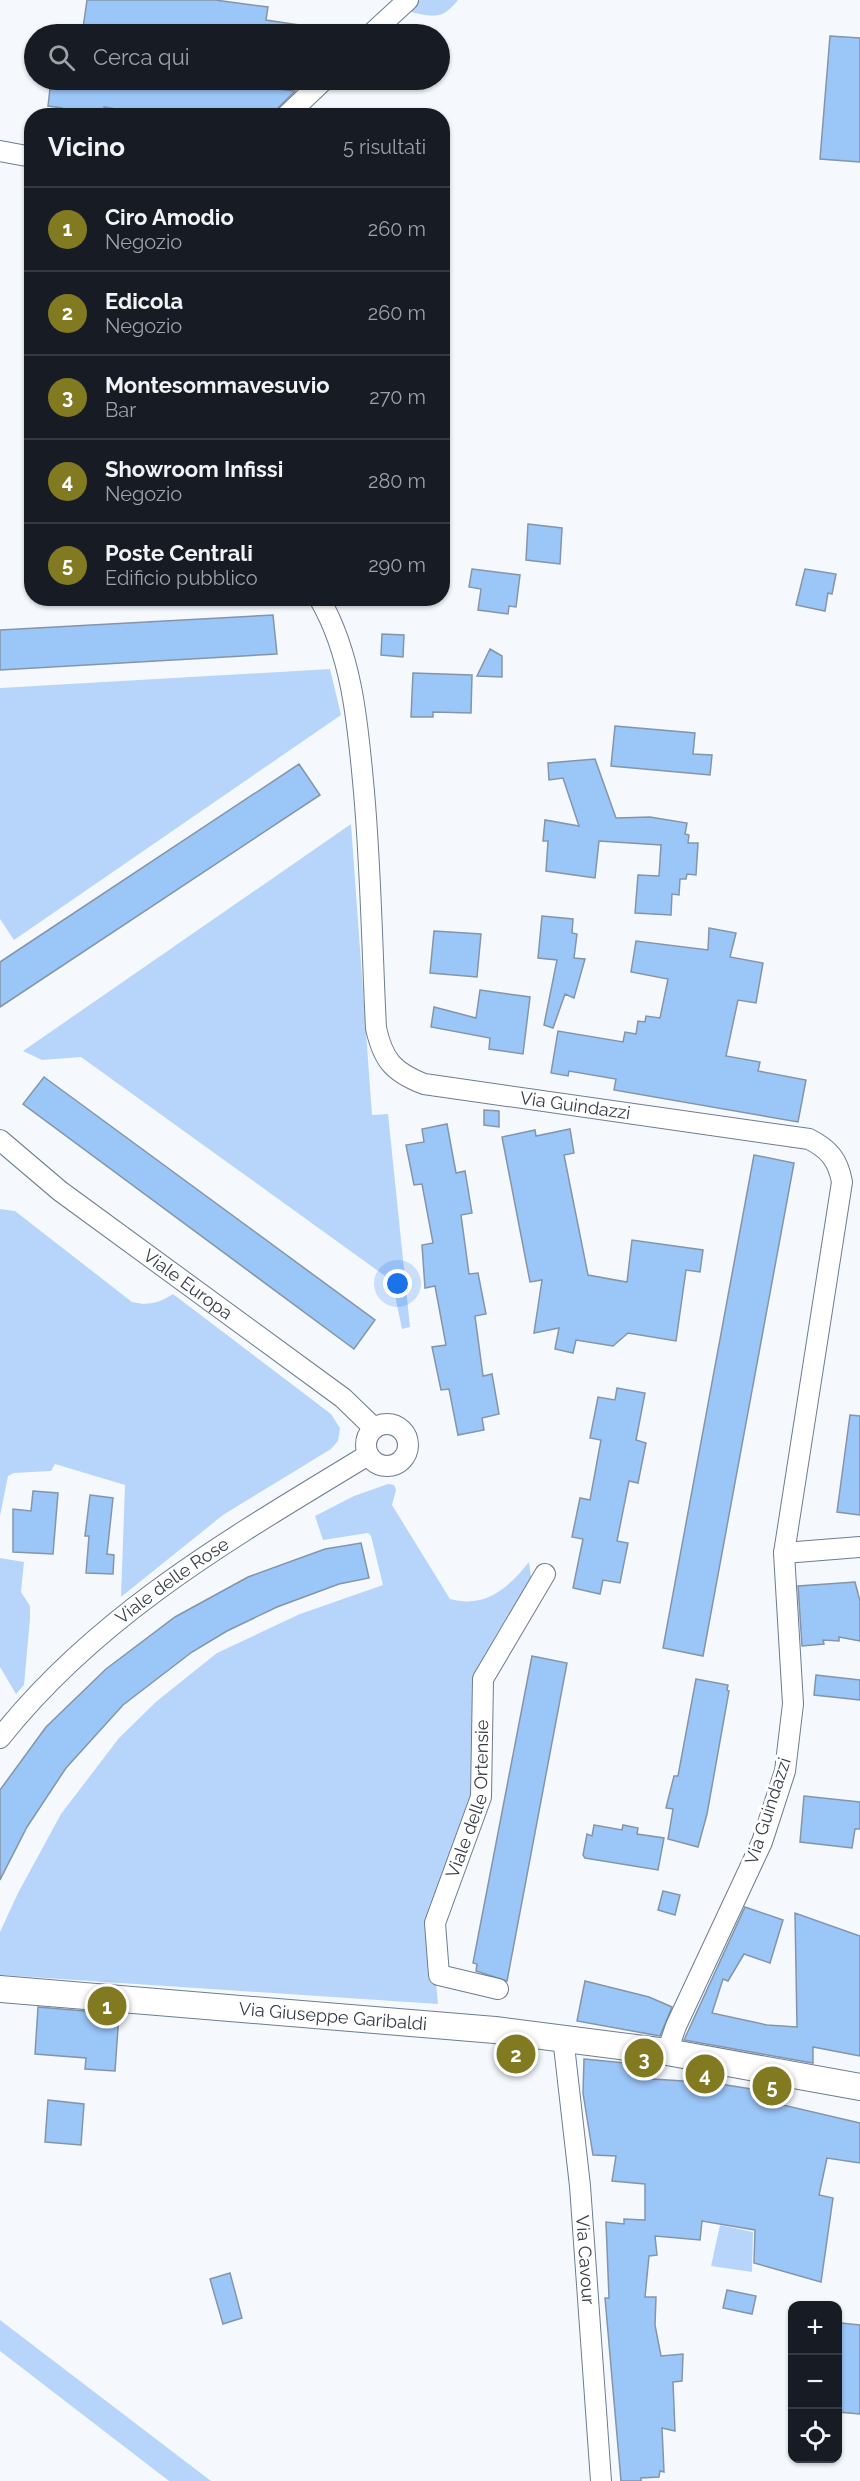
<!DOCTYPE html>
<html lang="it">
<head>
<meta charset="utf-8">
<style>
	body { margin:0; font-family:Raleway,sans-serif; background:#20242c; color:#f1f3f6 }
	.controls { position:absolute; right:18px; bottom:18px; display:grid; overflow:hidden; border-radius:12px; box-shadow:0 2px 4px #0004 }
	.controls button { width:54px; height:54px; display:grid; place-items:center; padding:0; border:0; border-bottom:2px solid #363941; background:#171b24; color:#f1f3f6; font:30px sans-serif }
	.you { position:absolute; left:398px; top:1284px; width:21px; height:21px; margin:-15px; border:4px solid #fff; border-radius:50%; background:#1a73e8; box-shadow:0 0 0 9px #1a73e833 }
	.badge { display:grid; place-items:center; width:39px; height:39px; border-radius:50%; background:#817a20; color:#fff; font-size:20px; font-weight:700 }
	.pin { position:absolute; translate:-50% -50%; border:3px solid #fff; box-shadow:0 2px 6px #0006 }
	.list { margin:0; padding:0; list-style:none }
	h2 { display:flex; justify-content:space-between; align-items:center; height:78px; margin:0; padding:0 24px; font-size:26px }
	h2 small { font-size:20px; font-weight:400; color:#9ea1a6 }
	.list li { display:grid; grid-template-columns:39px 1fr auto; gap:18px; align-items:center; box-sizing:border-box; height:84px; padding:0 24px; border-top:2px solid #363941 }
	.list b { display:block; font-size:22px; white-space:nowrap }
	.list p { margin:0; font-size:20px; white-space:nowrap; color:#9ea1a6 }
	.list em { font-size:20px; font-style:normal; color:#9ea1a6 }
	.icon { flex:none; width:33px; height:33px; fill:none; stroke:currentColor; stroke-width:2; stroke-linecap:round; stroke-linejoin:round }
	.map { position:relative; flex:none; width:860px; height:2481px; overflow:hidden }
	.search { position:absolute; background:#171b24; box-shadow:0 2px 4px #0004; left:24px; top:24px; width:426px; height:66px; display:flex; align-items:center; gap:15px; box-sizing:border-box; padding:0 21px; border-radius:33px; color:#9ea1a6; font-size:22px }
	.panel { position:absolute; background:#171b24; box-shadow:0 2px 4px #0004; left:24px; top:108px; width:426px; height:498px; border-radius:24px }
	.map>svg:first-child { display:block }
	.green { fill:#b7d5fa }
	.building { fill:#9bc6f8; stroke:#8495aa; stroke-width:1.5 }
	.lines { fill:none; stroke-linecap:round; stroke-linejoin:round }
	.minor-casing { stroke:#6c7c90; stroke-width:22 }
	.major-casing { stroke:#6c7c90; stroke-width:28 }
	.minor { stroke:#fff; stroke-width:20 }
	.major { stroke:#fff; stroke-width:26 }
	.labels { text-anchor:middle; stroke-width:6; stroke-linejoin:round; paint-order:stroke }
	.street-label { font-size:18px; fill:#343b43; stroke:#fff }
</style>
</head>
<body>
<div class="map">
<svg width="860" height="2481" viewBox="0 0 860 2481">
	<rect width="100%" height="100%" fill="#f5f9fe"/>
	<!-- green -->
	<path class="green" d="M417,0h41c-17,22 -27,16 -52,11z
		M330,669l11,46 -327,225 -14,-21v-231z
		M351,824l21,291 16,-1 22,213 -8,2 -10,-48 -311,-224 -39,3 -19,-9z
		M0,1209l15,2 117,91c17,4 27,1 41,-8l158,120 9,14 -2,13 -7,8 -108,66 -102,82 4,-112 -70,-21 -4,7 -37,2 -6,3 -8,40z
		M388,1484l6,1 2,5 -4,15 58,94c36,10 59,-12 79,-37l2,15 -46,82 -12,147 -43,111 8,87 -438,-29v-43l18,-39 43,-79 58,-76 38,-37 60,-48 83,-39 83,-29 -12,-49 -3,-3 -45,7 -8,-24 39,-20z
		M0,1558l24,4 -3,30 9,14v13l-6,66 -8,9 -16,-27z
		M720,2225l33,7 -1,40 -41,-6z
		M0,2320l211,161h-42l-169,-130z"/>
	<!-- building -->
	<path class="building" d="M87,0h128l53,7 -2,13 33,5 -1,9h-189v-2l-26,-4z
		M830,36l30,2v124l-40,-3z
		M51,80h148l96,11 -25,25h-115l-51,-9 -1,9h-42l1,-8 -14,-2z
		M528,524l34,4 -2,36 -34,-4z
		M472,569l48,6 -4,32 -7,-1 -1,8 -30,-4 3,-21 -12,-2z
		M805,569l31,5 -4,20 -4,-1 -3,18 -29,-6z
		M273,615l4,39 -277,16v-40z
		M382,634l22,1 -1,22 -22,-2z
		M490,649l12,7v21l-25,-1z
		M413,673l59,2 -1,38 -38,-1v5h-22z
		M615,726l80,7 -2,21 19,1 -2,20 -99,-9z
		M595,759l21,59 34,-1 37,6 -2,11 4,1 -1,8h10l-2,32 -9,-1 -1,5h-6l-1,16 -7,-1 -1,21 -36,-2 3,-38 21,1 2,-31 -62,-4 -4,37 -49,-7 2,-30h-5l2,-21 34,6 -16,-48 -14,2 -1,-17z
		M299,764l21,31 -320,212v-45z
		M542,916l31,3 -1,14 5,1 -3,24 11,1 -11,39 -9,-4 -12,34 -9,-3 13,-65 -19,-2z
		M709,928l27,5 -6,24 33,6 -7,40 -18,-3 -12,56 34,6 -2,9 48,9 -8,42 -184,-32 2,-11 -47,-8 -1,5 -17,-3 7,-42 65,11 2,-10 11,2 2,-13 7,1 1,-6 14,2 8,-39 -37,-7 5,-31 72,9z
		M434,931l47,3 -4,43 -47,-4z
		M480,990l50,7 -7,57 -34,-5 1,-11 -59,-11 3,-20 42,11z
		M44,1077l331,243 -21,29 -331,-245z
		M484,1110l15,1v16l-15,-2z
		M447,1124l9,49 9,-2 7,42 -11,2 8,59 9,-1 8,41 -11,2 8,60 9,-2 7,40 -17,4 2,12 -26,5 -9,-46 -8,1 -9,-43 14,-2 -11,-59 -10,2 -3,-43 11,-2 -11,-59 -8,1 -8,-40 18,-3 -2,-13z
		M570,1129l4,24 -10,2 24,120 39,7 5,-42 71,10 -3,22 -14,-2 -10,71 -48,-8 -15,13 -37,-6 -3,13 -18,-4 4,-21 -25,5 8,-53 -12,2 -28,-145 33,-7 1,6z
		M754,1155l40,8 -91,493 -40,-8z
		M617,1388l28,5 -9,47 10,3 -8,40 -9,-2 -12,60 11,2 -8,40 -17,-3 -3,14 -27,-6 10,-49 -11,-2 8,-39 10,2 11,-60 -11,-2 8,-41 17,3z
		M850,1415l10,1v99l-23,-3z
		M33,1491l25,2 -5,61 -40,-2v-43l18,2z
		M90,1495l23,3 -6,56 7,1 -1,19 -27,-1 3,-37h-4z
		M361,1543l8,35 -30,6 -62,23 -50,24 -35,21 -69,53 -57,63 -39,59 -27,53v-90l46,-63 60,-58 69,-52 73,-40 77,-28z
		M855,1582l5,19v40l-21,-4v4l-16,-1 1,4 -22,2 -4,-60z
		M532,1656l35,7 -60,318 -31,-10 1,-7 -4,-1z
		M816,1675l44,5v20l-46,-5z
		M696,1679l32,6 -1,5 2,1 -22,123 -9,33 -30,-8 5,-30 -7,-1 8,-32h4z
		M804,1796l56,6v27h-5l-3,19 -52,-6z
		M594,1825l28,5 1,-5 15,3 -1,6 27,4 -6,32 -73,-12 -2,-3 4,-21 5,2z
		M663,1891l17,4 -5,20 -17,-5z
		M745,1907l38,13 -13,43 -26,-9 -16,27 -5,-2 -11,34 55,12 30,2 -2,-114 65,23v120l-47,-9v16l-129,-23z
		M585,1981l64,16 23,10 -12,29 -83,-15z
		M38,2007l81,7 -4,57 -30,-2 1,-11 -51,-4z
		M584,2059l72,7 -3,13 61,4 57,9 -1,10 90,21v40l-33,-5 -8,37 14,3 -12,84 -67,-19 1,-33 -53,-9 -2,19 -45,-4 2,19 -8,1 -4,41h11l-1,28 6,31 22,-2 -1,27 -9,1 2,49 -13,-3 2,44 -4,-1 -1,6 -18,1v3h-20l-16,-183h4l-3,-76 18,2v-5l21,1v-36l-33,-3 4,-25 -23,-1 -10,-62z
		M48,2100l36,4 -3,41 -36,-3z
		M230,2273l12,45 -19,6 -13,-45z
		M727,2290l29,6 -4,18 -29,-6z
		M841,2323l19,2v89l-23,-2v-76z"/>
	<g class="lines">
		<defs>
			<g id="minor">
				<path d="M371,34l37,-34"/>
				<path d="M286,116l38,-36"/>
				<path d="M0,151l32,6"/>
				<path id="s1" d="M319,598c34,58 39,129 45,194 7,78 8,157 12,236 7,32 17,44 48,56l385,55c20,10 29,21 33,43l-58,371 9,151 -8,67 -23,71 -86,184 -9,26"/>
				<path id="s2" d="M0,1140l60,51 283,207 31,30"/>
				<circle cx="387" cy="1445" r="21"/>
				<path d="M784,1553l76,-6"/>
				<path id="s3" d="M0,1738c99,-125 235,-202 368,-283"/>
				<path id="s4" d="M498,1989l-59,-14 -4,-52 46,-126 2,-118 62,-105"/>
				<path id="s5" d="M563,2037l17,149 21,295"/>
			</g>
			<g id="major">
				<path id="s6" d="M0,1989l495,41 172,22 193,35"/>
			</g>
		</defs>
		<!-- minor casing -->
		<use href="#minor" class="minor-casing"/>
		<!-- major casing -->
		<use href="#major" class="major-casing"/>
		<!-- minor -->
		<use href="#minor" class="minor"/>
		<!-- major -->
		<use href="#major" class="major"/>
	</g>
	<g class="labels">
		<!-- street labels -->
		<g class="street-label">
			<text dy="6" stroke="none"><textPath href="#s1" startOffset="668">Via Guindazzi</textPath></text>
			<text dy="6" stroke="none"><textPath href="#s2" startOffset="237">Viale Europa</textPath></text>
			<text dy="6" stroke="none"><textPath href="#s3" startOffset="234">Viale delle Rose</textPath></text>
			<text dy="6" stroke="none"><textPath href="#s4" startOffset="243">Viale delle Ortensie</textPath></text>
			<text transform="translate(768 1811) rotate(-72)" y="6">Via Guindazzi</text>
			<text dy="6" stroke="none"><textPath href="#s6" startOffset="334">Via Giuseppe Garibaldi</textPath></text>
			<text dy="6" stroke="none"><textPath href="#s5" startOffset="224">Via Cavour</textPath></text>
		</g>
	</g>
</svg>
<div class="controls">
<button>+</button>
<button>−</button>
<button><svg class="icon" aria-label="locate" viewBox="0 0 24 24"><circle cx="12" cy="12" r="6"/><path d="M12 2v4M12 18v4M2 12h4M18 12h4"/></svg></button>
</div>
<div class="you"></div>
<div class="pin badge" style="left:107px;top:2006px">1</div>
<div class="pin badge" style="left:516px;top:2054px">2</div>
<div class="pin badge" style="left:644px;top:2058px">3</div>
<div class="pin badge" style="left:705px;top:2074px">4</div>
<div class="pin badge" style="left:772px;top:2086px">5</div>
<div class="search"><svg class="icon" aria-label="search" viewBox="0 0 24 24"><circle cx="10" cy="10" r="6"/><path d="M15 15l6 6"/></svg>Cerca qui</div>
<section class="panel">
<h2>Vicino<small>5 risultati</small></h2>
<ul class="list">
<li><span class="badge">1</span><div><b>Ciro Amodio</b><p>Negozio</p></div><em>260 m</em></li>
<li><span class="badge">2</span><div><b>Edicola</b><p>Negozio</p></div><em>260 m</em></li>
<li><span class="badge">3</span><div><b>Montesommavesuvio</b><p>Bar</p></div><em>270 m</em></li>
<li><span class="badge">4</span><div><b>Showroom Infissi</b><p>Negozio</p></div><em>280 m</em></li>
<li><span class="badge">5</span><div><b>Poste Centrali</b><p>Edificio pubblico</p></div><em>290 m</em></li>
</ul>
</section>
</div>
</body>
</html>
